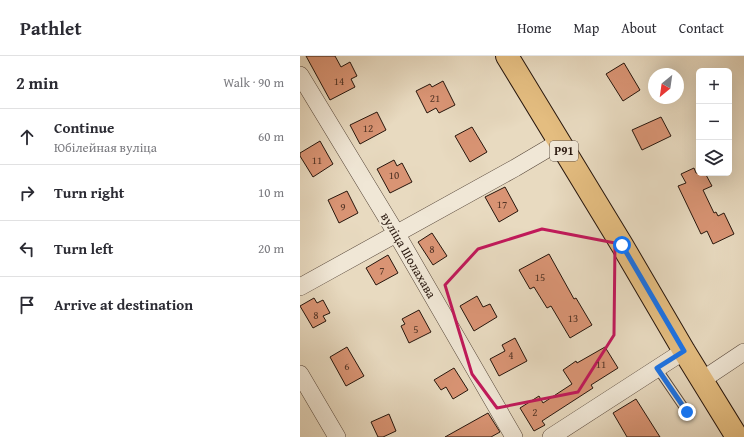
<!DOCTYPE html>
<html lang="en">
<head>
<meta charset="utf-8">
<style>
	body { margin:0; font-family:"Gentium Book Plus",serif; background:#f2f2f3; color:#2b2b33 }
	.controls { position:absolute; right:12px; top:12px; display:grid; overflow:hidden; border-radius:6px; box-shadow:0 4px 16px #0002 }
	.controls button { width:36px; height:36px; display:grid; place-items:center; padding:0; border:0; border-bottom:1px solid #e1e1e2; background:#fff; color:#2b2b33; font:20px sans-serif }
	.compass { position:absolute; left:348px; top:12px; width:36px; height:36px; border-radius:50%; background:#fff; box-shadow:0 4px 16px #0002; rotate:209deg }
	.stop { position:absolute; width:12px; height:12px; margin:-9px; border:3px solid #1a73e8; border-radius:50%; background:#fff }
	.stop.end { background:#1a73e8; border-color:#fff; box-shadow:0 1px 4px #0008 }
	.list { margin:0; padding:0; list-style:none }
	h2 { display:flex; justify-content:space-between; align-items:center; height:52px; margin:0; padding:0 16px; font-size:17px }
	h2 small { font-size:13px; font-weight:400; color:#7c7c81 }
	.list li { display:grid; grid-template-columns:26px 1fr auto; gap:12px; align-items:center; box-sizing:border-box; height:56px; padding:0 16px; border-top:1px solid #e1e1e2 }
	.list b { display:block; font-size:15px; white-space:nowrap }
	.list p { margin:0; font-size:13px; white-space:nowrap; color:#7c7c81 }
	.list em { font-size:13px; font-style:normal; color:#7c7c81 }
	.icon { flex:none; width:22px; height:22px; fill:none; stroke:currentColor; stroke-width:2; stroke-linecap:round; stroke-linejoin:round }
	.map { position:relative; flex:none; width:444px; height:381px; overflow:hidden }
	header { display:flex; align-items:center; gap:24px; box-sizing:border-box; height:56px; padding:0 20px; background:#fff; border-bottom:1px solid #e1e1e2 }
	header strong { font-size:19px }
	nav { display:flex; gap:22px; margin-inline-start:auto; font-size:14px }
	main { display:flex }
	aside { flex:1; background:#fff }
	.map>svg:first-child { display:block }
	.building { fill:#d99474; stroke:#26150c }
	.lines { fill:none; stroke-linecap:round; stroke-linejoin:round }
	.service-casing { stroke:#564639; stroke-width:10 }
	.minor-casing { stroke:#564639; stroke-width:18 }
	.primary-casing { stroke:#26150c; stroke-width:24 }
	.service { stroke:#f0e7d6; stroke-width:8 }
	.minor { stroke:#f0e7d6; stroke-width:17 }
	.primary { stroke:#e4bd80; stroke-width:22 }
	.route { stroke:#1a73e8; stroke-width:5 }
	.marked { fill:none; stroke:#c2185b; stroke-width:3; stroke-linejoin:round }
	.labels { text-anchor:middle; stroke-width:4; stroke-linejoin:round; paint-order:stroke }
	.number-label { font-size:11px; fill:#533526 }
	.shield { fill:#f0e7d6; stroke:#635449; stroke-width:1 }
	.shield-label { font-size:12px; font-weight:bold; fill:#26150c }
	.street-label { font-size:13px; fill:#26150c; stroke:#f0e7d6 }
</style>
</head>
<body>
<header>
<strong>Pathlet</strong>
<nav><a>Home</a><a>Map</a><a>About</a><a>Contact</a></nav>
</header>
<main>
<aside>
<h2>2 min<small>Walk · 90 m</small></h2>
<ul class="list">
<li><svg class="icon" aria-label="ahead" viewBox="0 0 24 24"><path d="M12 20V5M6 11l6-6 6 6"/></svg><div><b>Continue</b><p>Юбілейная вуліца</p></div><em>60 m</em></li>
<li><svg class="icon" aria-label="right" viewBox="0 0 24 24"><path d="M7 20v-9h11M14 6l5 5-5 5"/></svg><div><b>Turn right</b></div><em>10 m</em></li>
<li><svg class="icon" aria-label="left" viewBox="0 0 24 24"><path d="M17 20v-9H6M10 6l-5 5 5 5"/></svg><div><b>Turn left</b></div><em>20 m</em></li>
<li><svg class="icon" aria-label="arrive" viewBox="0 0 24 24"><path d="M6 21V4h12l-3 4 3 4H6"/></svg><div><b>Arrive at destination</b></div></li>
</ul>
</aside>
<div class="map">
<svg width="444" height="381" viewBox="0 0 444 381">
	<rect width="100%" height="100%" fill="#e8dac0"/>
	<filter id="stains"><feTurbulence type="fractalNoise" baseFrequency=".005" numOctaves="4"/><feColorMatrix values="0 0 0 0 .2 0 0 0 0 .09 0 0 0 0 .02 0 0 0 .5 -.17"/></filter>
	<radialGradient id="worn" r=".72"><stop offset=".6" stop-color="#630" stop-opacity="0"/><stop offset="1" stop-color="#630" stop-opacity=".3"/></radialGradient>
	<!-- building -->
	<path class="building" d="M6,0h29l6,11 9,-5 7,14 -6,3 4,8 -25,13z
		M324,7l16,27 -17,11 -17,-27z
		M143,25l12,24 -16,8 -3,-5 -9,5 -11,-22 14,-7 2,3z
		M77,56l9,18 -26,14 -10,-19z
		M361,61l10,19 -29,14 -10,-20z
		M172,71l15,25 -17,10 -15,-26z
		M20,85l13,23 -20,13 -13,-21v-3z
		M94,104l3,6 5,-3 10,19 -22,11 -13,-24z
		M394,112l2,5h9l7,13 -9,4 11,23 2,-1 2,4 6,-3 10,21 -21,10 -6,-13 -6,3 -23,-48 8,-3 -5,-9z
		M205,131l13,24 -19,11 -14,-25z
		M47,135l11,22 -19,10 -11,-23z
		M132,177l15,23 -14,9 -15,-23z
		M249,198l25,45 2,-1 16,27 -22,13 -19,-32 -4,2 -13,-21 -4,2 -11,-19z
		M88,199l10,18 -22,12 -10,-17z
		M177,240l6,11 7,-3 7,13 -23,14 -14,-25z
		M14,242l3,5 6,-3 7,13 -7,3 3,5 -13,7 -13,-22z
		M119,254l12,22 -22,11 -8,-17 4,-2 -3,-5z
		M215,282l12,23 -28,15 -9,-17 15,-8 -3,-6z
		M47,291l17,29 -18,10 -16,-29z
		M305,291l13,21 -27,17 2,3 -51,33 3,4 -11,6 -14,-23 19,-12 4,7 29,-19 -9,-14 13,-9 1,2z
		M154,312l14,22 -15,9 -7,-12 -5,3 -7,-10z
		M336,343l24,38h-33l-14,-24z
		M188,357l12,19 -9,5h-46z
		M89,358l7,17 -13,6h-5l-7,-15z"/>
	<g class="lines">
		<defs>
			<path id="service" d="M357,312l30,44"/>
			<path id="minor" d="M0,19l96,158 118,204
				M0,231l215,-119 44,-26
				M0,318l37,63
				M402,324l42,-28
				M251,381l133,-86"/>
			<path id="primary" d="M207,0l115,189 62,106 53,86"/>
		</defs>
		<!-- service casing -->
		<use href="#service" class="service-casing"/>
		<!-- minor casing -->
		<use href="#minor" class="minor-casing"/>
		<!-- primary casing -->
		<use href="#primary" class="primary-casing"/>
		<!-- service -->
		<use href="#service" class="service"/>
		<!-- minor -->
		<use href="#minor" class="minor"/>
		<!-- primary -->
		<use href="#primary" class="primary"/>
	</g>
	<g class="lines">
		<!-- route -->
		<path class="route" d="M322,189l62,106 -27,17 30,44"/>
	</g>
	<!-- marked area -->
	<path class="marked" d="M242,173l73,14 -1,92 -36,57 -81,16 -25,-34 -27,-89 33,-36z"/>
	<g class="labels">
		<!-- number labels -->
		<g class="number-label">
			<text x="39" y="29">14</text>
			<text x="135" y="46">21</text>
			<text x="68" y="76">12</text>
			<text x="17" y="108">11</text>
			<text x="94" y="123">10</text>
			<text x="202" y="152">17</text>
			<text x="43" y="155">9</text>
			<text x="132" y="197">8</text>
			<text x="82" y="218">7</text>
			<text x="240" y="225">15</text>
			<text x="16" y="263">8</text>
			<text x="273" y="266">13</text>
			<text x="116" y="277">5</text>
			<text x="211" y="303">4</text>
			<text x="301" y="312">11</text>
			<text x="47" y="314">6</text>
			<text x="235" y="360">2</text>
		</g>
		<!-- shield labels -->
		<rect class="shield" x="250" y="85" width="28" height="20" rx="3"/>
		<g class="shield-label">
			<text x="264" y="99">Р91</text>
		</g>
		<!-- street labels -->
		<g class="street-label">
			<text transform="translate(109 199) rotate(60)" y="5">вуліца Шолахава</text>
		</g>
	</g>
	<rect width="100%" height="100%" filter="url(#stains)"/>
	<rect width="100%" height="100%" fill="url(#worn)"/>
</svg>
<div class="controls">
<button>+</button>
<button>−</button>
<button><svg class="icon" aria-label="layers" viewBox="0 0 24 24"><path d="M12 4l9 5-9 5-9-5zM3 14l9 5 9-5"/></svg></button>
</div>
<svg class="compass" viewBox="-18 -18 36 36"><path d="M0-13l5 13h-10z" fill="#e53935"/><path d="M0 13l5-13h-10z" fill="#7c7c81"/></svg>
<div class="stop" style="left:322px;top:189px"></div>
<div class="stop end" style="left:387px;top:356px"></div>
</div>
</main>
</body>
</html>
